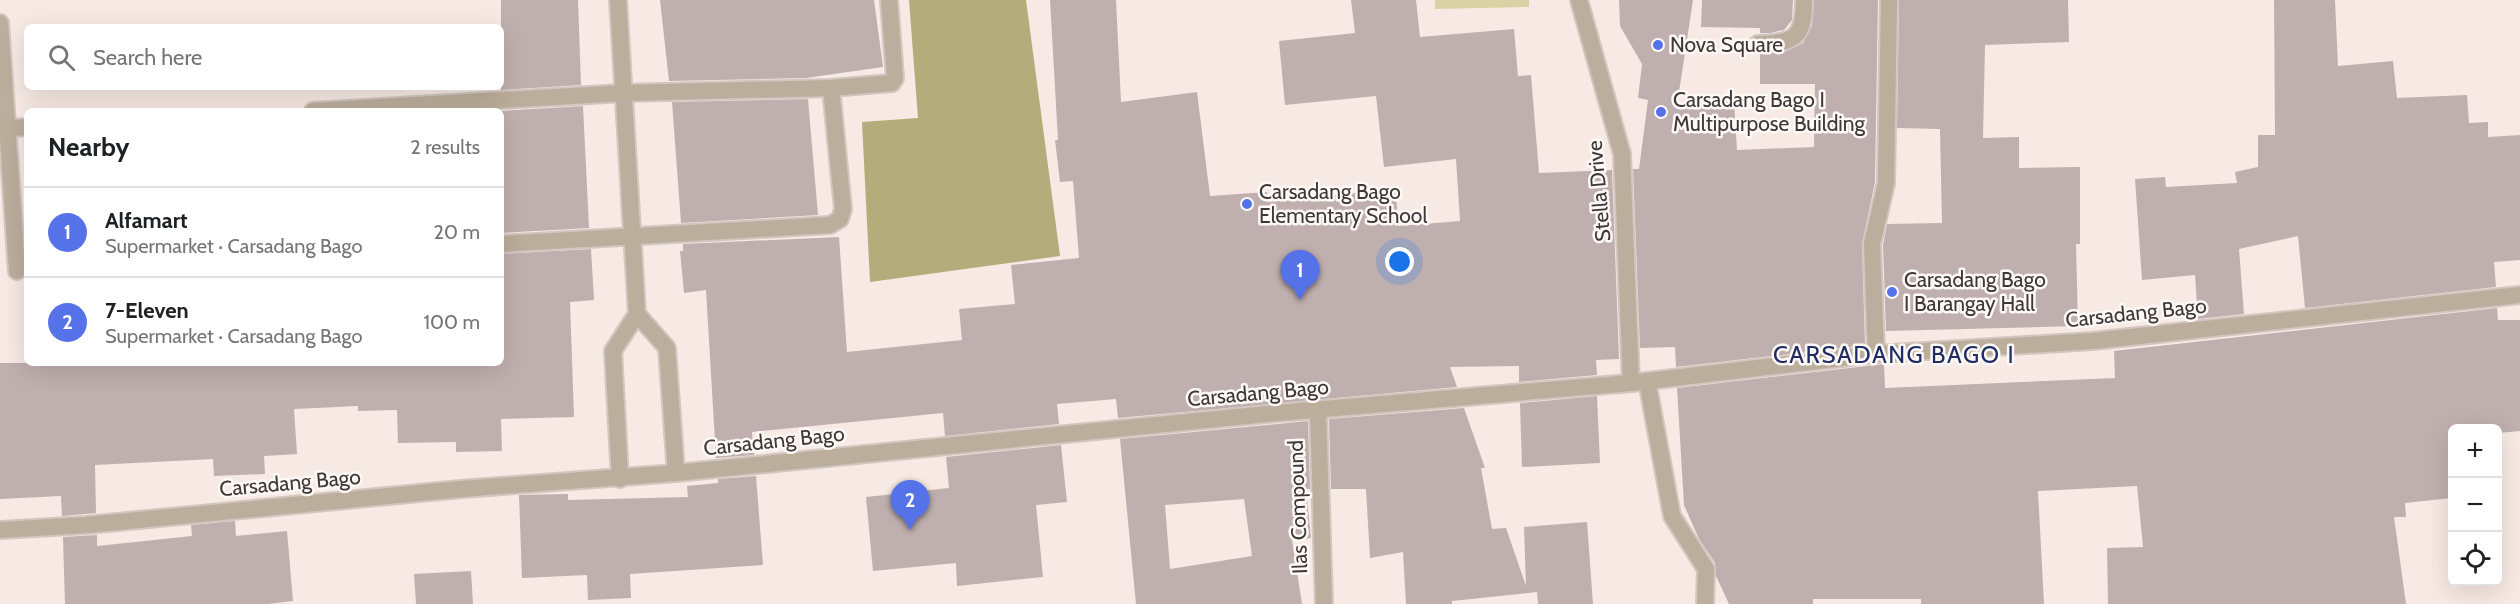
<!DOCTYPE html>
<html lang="en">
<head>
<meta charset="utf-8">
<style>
	body { margin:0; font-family:Cabin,sans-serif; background:#f6f6f6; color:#202124 }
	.controls { position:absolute; right:18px; bottom:18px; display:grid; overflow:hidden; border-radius:9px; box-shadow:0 6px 24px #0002 }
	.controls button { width:54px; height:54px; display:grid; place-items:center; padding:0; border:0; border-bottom:2px solid #e0e0e0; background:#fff; color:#202124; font:30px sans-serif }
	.you { position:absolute; left:1400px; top:262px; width:21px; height:21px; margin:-15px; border:4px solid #fff; border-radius:50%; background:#1a73e8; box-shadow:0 0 0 9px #1a73e833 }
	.badge { display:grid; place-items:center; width:39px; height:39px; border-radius:50%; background:#5672e8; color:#fff; font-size:20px; font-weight:700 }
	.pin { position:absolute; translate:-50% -50px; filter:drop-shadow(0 2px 3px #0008) }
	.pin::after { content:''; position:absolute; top:32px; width:21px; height:18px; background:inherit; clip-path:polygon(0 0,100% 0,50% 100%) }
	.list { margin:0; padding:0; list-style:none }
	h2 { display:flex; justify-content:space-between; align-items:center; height:78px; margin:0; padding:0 24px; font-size:26px }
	h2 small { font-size:20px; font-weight:400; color:#757577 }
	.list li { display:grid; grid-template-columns:39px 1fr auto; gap:18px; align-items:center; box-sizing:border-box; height:90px; padding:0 24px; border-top:2px solid #e0e0e0 }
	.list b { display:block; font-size:22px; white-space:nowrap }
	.list p { margin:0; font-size:20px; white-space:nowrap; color:#757577 }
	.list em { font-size:20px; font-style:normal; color:#757577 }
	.icon { flex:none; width:33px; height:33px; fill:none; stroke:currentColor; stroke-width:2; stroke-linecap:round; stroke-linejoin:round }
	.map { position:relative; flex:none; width:2520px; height:604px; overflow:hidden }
	.search { position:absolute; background:#fff; box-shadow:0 6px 24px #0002; left:24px; top:24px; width:480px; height:66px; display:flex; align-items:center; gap:15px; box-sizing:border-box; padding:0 21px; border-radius:9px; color:#757577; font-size:22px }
	.panel { position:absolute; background:#fff; box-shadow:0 6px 24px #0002; left:24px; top:108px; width:480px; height:258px; border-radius:9px }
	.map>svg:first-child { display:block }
	.green { fill:#d8d2a5 }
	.forest { fill:#b4ac7a }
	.building { fill:#bfb0af; fill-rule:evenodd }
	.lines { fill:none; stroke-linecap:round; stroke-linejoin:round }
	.minor-casing { stroke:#d2c6c0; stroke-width:20 }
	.tertiary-casing { stroke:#d2c6c0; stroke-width:20 }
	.minor { stroke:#bcae9c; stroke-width:16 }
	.tertiary { stroke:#bcae9c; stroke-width:16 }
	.poi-dot { fill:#5672e8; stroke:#fef9f6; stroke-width:2 }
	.labels { text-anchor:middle; stroke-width:5; stroke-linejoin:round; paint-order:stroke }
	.poi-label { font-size:21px; fill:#3e3836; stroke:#fef9f6; text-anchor:start }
	.street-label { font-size:21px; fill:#3e3836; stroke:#fef9f6 }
	.quarter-label { font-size:24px; letter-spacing:1.5px; fill:#1f2c64; stroke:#fef9f6 }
</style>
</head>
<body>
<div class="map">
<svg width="2520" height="604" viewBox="0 0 2520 604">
	<rect width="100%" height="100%" fill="#f7e9e3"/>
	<!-- green -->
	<path class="green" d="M1435,0h94v7l-94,2z"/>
	<!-- forest -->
	<path class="forest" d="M909,0h117l34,256 -190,26 -8,-160 56,-4z"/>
	<!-- building -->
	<path class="building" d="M501,0h77l3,85 -80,5z
		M660,0h214l9,67 -77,11 -137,3z
		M1050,0h66l5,102 76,-10 13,104 57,-4 1,10 127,-13 4,37 61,-5 -4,-62 -72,8 -8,-71 -91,9 -6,-64 76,-8 -4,-33h65l4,37 94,-8 4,47 13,-1 8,98 73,-3 7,189 -23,1 1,15 -78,7v-16l-69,1 7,20 -339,31 -2,-19 -59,5 2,20 -114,12 -2,-23 -191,19 2,23 -38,3 -10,-168 -22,3 -4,-42h3v-7l156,-7 8,115 115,-12 -3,-31 56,-5 -4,-39 68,-7 -6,-77 -13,1 -5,-42h3z
		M1619,0h74l-16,105 57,-4 3,49 77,-3 1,-63h-55v-30l24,-2 19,-9 9,-17 2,-26h64l-3,182 -13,62 3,101 -189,22 -1,-20 -35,1 -7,-179h6l9,-69 -10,-2 4,-34 -22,-38z
		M1702,0h91l-1,20 -8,10 -14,3h-10v-5l-59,-1z
		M1899,0h169l1,42 -84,3 -2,93 36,-1v31l61,-1v77h-4l2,82 -192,5 -3,-86 4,-21 55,-1 -2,-94 -43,-1z
		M2274,0h61l3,66 55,-5 4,37 70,-3 2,28 19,-1v15l32,-2v125l-26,2 2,25 -191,21 -7,-72 -59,13 5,65 -46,5 -3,-44 -53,5 -7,-101 30,-2 1,10 71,-4 -2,-11 23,-5v-32h17z
		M808,99l10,116 -137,8 -9,-121z
		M583,106l6,122 -88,5v-122z
		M591,249l3,51 -24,2 4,115 -73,2 1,32 -46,1v-10l-58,1 -1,-33 -39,1v-5l-64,3 3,45 -33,2 1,18 -51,2 -1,-17 -118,6 1,48 -34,3 -1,-20 -61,3v-136h501v-109z
		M2497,308l1,12h22v111l-22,2v-4h-46v69l-47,5 1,14h-12l12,87h-298l-1,-56 36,-1 -6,-61 -99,5 6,113h-123v-5h-108v5h-84l-13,-28 -1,-13 -16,-24 -15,-34 -7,-117 207,-24 1,24 230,-10 -1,-27z
		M1597,396l3,67 -78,4 -2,-64z
		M1464,408l21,60h-4l11,61 14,-1 20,58 -2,-59 63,-5 6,82h-55l-1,-12 -85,9v3h-46l-3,-52 -33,6 -4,-69h-35l-2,-70z
		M1308,421l2,68h-4l5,49 -19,2 10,64h-166l-16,-165zM1244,499l8,57 -82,13 -5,-64z
		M1061,445l6,57 -31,3 7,72 -86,9 -1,-23 -83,8 -7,-74 83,-9 -3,-31z
		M756,476l7,89 -133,9 1,24 -43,2 -1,-25 -65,3 -3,-83 49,-1v6l120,-3 -1,-11 31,-3v-4z
		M235,521l1,15 51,-5 6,70 -25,3h-203l-2,-67 34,-2v11l95,-10 -1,-11z
		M471,571l2,33h-57l-2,-30z"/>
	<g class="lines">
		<defs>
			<path id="minor" d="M618,0l19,314 -24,37 7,128
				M1579,0l43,154 9,229
				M0,23l17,248
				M1758,44c37,-1 46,-6 46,-44
				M313,111l311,-18 207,-5 61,-5 3,-5 -6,-78
				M0,129l27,-2
				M501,244l329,-19 10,-6 3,-10 -12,-121
				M637,314l30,34 9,125
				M1876,354l-4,-110 14,-61 3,-183
				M1647,381l25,135 34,53 -1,35
				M1318,410l6,194"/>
			<path id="tertiary" d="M0,530l86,-5 375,-36 215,-16 601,-60 354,-30 245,-29 217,-13 427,-46"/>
		</defs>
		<!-- minor casing -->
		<use href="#minor" class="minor-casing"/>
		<!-- tertiary casing -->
		<use href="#tertiary" class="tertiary-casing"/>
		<!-- minor -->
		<use href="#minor" class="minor"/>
		<!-- tertiary -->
		<use href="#tertiary" class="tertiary"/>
	</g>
	<!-- markers -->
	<g class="poi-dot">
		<circle cx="1658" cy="45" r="6"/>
		<circle cx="1661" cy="112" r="6"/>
		<circle cx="1247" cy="204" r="6"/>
		<circle cx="1892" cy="292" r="6"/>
	</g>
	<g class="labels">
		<!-- poi labels -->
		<g class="poi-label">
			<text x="1670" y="52">Nova Square</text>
			<text x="1673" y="107">Carsadang Bago I<tspan x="1673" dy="24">Multipurpose Building</tspan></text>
			<text x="1259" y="199">Carsadang Bago<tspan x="1259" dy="24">Elementary School</tspan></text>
			<text x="1904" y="287">Carsadang Bago<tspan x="1904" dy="24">I Barangay Hall</tspan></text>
		</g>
		<!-- street labels -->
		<g class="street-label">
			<text transform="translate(1599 191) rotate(-95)" y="7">Stella Drive</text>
			<text transform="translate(2136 313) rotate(-6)" y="7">Carsadang Bago</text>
			<text transform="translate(1258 393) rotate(-5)" y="7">Carsadang Bago</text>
			<text transform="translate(774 441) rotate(-6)" y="7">Carsadang Bago</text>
			<text transform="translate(290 483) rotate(-5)" y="7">Carsadang Bago</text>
			<text transform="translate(1298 507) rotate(-92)" y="7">Ilas Compound</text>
		</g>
		<!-- quarter labels -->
		<g class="quarter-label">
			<text x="1894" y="363">CARSADANG BAGO I</text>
		</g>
	</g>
</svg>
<div class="controls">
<button>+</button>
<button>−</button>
<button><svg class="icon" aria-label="locate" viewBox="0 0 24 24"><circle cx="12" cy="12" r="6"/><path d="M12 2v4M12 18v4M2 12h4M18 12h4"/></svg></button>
</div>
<div class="you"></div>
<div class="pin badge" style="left:1300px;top:300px">1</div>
<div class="pin badge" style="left:910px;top:530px">2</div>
<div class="search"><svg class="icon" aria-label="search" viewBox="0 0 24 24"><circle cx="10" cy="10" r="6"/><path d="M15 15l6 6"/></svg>Search here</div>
<section class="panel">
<h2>Nearby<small>2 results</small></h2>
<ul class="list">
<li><span class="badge">1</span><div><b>Alfamart</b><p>Supermarket · Carsadang Bago</p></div><em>20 m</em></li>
<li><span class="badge">2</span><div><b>7-Eleven</b><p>Supermarket · Carsadang Bago</p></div><em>100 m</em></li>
</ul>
</section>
</div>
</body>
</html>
